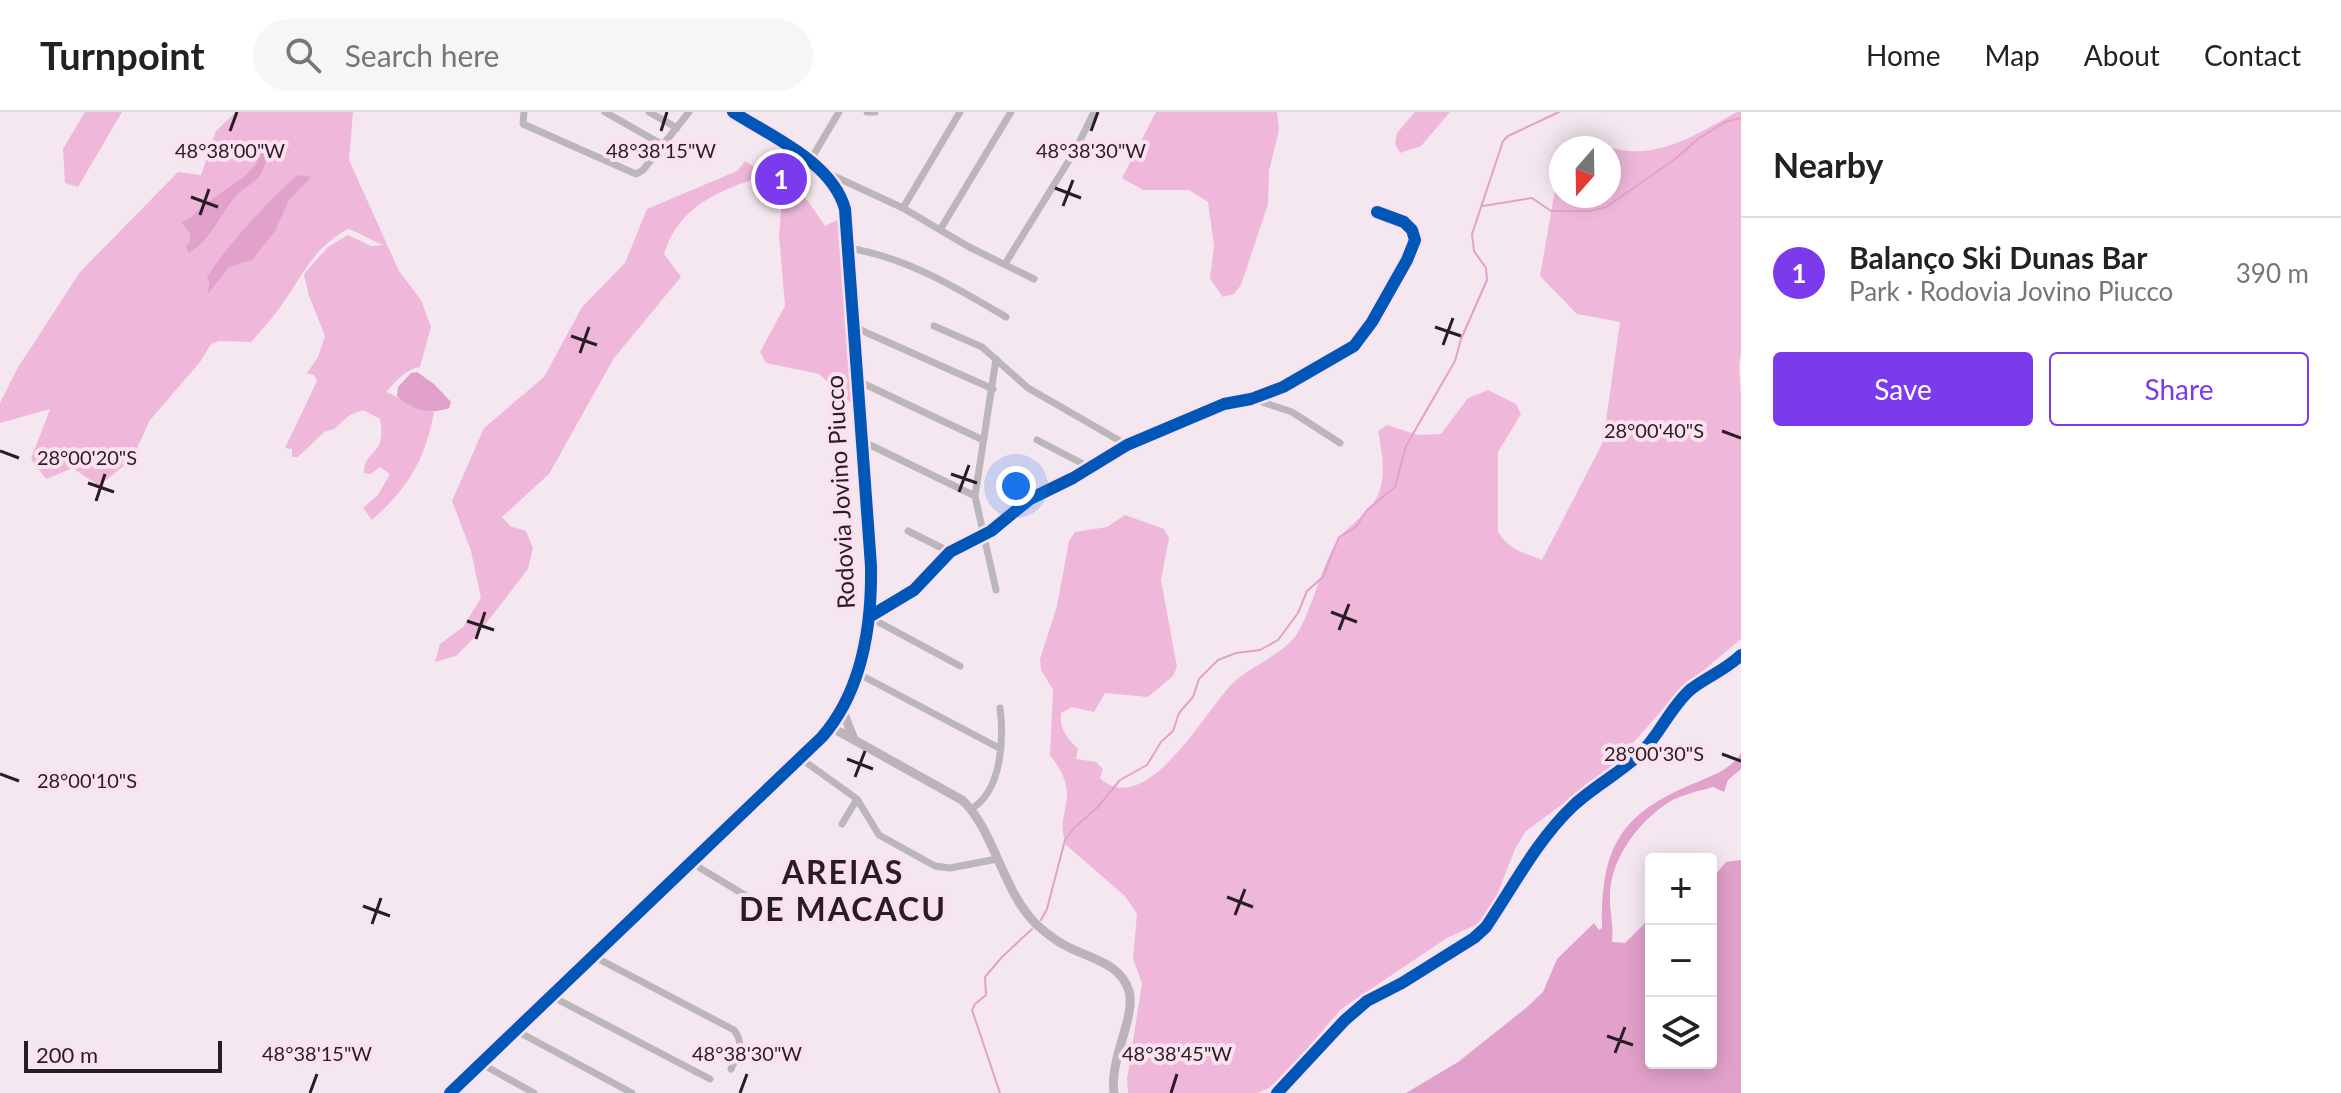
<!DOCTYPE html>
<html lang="en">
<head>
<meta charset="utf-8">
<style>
	body { margin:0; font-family:Lato,sans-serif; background:#f6f6f6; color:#222 }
	.controls { position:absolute; right:24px; bottom:24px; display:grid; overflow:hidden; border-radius:8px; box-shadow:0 4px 20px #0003 }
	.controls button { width:72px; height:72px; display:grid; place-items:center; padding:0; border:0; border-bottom:2px solid #e0e0e0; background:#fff; color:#222; font:40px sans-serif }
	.compass { position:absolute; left:1549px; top:24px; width:72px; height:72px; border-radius:50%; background:#fff; box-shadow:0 4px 20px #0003; rotate:200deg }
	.scale { position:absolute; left:24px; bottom:20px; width:198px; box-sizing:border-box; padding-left:8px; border:4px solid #291d24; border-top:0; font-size:22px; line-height:28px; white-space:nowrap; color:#291d24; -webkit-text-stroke:6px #fbe1f0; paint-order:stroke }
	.you { position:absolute; left:1016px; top:374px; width:28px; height:28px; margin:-20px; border:6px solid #fff; border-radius:50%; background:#1a73e8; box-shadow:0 0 0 12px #1a73e833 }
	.badge { display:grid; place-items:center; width:52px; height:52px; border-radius:50%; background:#7c3aed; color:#fff; font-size:26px; font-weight:700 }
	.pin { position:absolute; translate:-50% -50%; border:4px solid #fff; box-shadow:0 2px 8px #0006 }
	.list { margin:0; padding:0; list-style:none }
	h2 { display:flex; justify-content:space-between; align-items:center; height:104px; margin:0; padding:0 32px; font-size:34px }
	h2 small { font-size:26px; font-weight:400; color:#767676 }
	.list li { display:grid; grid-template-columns:52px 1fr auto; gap:24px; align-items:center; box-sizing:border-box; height:112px; padding:0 32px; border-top:2px solid #e0e0e0 }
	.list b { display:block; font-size:30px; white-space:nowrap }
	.list p { margin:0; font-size:26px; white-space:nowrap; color:#767676 }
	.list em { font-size:26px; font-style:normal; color:#767676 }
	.actions { display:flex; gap:16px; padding:24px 32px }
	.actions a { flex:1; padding:18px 0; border:2px solid #7c3aed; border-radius:8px; text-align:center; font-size:28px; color:#7c3aed }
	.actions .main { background:#7c3aed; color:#fff }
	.icon { flex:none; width:44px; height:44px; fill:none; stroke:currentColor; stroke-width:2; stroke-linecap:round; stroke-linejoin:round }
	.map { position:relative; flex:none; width:1741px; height:981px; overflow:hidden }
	header { display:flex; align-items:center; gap:48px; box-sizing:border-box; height:112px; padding:0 40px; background:#fff; border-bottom:2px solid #e0e0e0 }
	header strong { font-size:38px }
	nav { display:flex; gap:44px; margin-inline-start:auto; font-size:28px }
	.search { width:560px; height:72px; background:#f6f6f6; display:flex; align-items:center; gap:20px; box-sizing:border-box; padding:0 28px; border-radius:44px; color:#767676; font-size:30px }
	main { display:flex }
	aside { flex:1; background:#fff }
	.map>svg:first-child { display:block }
	.green { fill:#ecc7dd }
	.forest { fill:#efb8db }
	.water { fill:#e2a1cb }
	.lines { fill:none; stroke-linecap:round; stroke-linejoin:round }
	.stream { stroke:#e2a1cb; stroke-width:2 }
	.street { stroke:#bbb6ba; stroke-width:7 }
	.secondary { stroke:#bcb4b9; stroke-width:9 }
	.cycleway-casing { stroke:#fbe1f0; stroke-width:17 }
	.cycleway { stroke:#0057b8; stroke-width:12 }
	.ticks { fill:none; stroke:#291d24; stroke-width:3 }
	.labels { text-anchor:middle; stroke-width:8; stroke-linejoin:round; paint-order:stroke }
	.street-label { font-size:24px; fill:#291d24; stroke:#fbe1f0 }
	.district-label { font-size:32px; font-weight:bold; letter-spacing:2px; fill:#291d24; stroke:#fbe1f0 }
	.ticks-label { font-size:20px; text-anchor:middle; fill:#291d24; stroke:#fbe1f0; stroke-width:8; stroke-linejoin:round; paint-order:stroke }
</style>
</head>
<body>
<header>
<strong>Turnpoint</strong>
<div class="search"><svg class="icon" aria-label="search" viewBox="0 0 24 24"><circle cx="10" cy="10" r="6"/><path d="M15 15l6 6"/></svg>Search here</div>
<nav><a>Home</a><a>Map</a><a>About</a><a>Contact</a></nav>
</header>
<main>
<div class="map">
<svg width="1741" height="981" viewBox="0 0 1741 981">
	<rect width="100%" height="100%" fill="#f5e7ef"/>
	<!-- green -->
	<path class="green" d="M772,53l25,18v8l-10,1 -21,-17z"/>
	<!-- forest -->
	<path class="forest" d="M85,0h37l-44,75 -13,-4 -2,-34z
		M236,0h117l-4,48 50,111 22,29 10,27 -11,40c-15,2 -25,16 -34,25 20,7 23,17 48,20 -9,48 -25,75 -62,108l-9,-12 15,-13 12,-21 -10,-7 -9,7 -7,-1c0,-25 23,-15 16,-54l-17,-9 -13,5 -16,14 -10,3 -26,25h-6v-8l-7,-1 32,-67 -3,-6 -7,-2 11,-16 7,-21 -16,-40 -5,-22 24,-27 20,-12 23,11 13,-1c-13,-4 -22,-12 -36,-16 -35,19 -43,43 -65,74 -9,14 -21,26 -32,39l-32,-1 -8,3 -11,18 -50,58 -18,39 -33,27 -26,-18 -27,11 -15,-20 19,-50 -50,14v-20l17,-34 63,-97 98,-100 23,3 15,-44z
		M1156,0h121l2,18 -10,41 -1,33 -27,81 -7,9 -11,3 -13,-18 4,-33 -6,-44 -19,-12h-46l-21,-12z
		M1415,0h35l-29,34 -21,7 -5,-9 2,-11z
		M1737,0h4v241l-2,12 2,28v246l-61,51 -72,81 -82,60 -11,18 -23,59 -14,16 -31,14 -106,71 -49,58 -23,21 -12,5h-129l-1,-14 15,-96 -9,-24 4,-45 -12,-18 -59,-51c-13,-37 19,-45 -16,-90l3,-65 -12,-20 -1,-11 17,-53 12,-65 6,-9 32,-5 18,-12 39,14 5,9 -8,42 16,87 -4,9 -25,21 -43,-4 -11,19 -22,-5 -11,6c-2,17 6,24 17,36l-2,10 20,3 7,7 -3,9c47,44 108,-73 135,-97 18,-16 42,-24 59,-43 14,-17 27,-68 39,-90 10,-20 34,-32 44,-51 10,-21 5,-45 1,-66l9,-6 31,10 23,-1 27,-36 20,-8 28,14 5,10 -23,38v79c9,18 26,22 44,29l61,-118 17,-120 -43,-8 -37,-38 20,-115 1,35h48v-48h-39l9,-11c13,4 28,11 42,13 43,7 79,-18 116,-38z
		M745,49l21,14c-46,15 -87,30 -102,79l17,23 -67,81 -65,116 -47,43 8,9 16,5 7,17 -5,21 -50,65 -22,22 -21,6 5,-18 23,-17 18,-29 -10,-47 -19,-50 32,-73 60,-51 38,-70 43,-44 22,-54 90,-38z
		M797,79l11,10 17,25 14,-7 15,187 -35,-32 -53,-11 -6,-11 25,-46 -6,-71 3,-36z"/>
	<!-- water -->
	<path class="water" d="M269,35c-2,11 -4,22 -11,31 -6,6 -14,10 -20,16 -18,18 -26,47 -50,59l-2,-7 4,-3v-9l-9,-12 11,-5 10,-11 43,-30 11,-12 5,-16z
		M297,63l14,2 -22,23 -14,31 -23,29 -23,7 -21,27 1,-12 -2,-5c26,-39 56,-70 90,-102z
		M417,260l17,12 17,18 -2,6c-18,7 -38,2 -52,-12l1,-9 13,-14z
		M1741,641v16l-13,11 -4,12 -11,-5c-14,4 -29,7 -42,14 -30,18 -59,55 -61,91 -1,17 4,34 2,50l13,1 26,-26v146h60v-183l15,-18 15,-2v233h-335l52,-31 68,-54 17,-16 14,-33 37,-36 5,7 3,-2c-1,-80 17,-114 93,-145 18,-8 35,-13 46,-30z"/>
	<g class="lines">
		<!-- stream -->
		<path class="stream" d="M1483,94l49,-8 19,13h39l16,-4 68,-47 24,-21 27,-17 16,-4
			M1041,808l6,-11 18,-69 9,-12 24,-21 22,-27 27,-15 14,-23 12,-11 6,-18 14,-16 6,-18 19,-19 18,-7 24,-3 18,-10 20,-27 9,-22 16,-14 16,-40 17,-10 11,-17 28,-23 11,-41 49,-85 6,-22 26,-59 -1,-12 -12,-17 -2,-17 31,-93 5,-5 51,-24
			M1000,981l-28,-83 3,-6 11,-9 -1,-18 17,-20 30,-28"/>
		<!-- street -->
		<path class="street" d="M524,0l-1,12 113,50 7,-4 46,-58
			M605,0l58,33
			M649,0l28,16
			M867,0h8
			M810,49l29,-49
			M825,60l78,36 66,39 65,32
			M903,96l57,-96
			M940,118l71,-118
			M848,136c58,9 109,40 158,69
			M1005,152l71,-115 18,-37
			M934,214l48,21 46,41 99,57
			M854,215l139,62
			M858,269l125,59
			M1253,287l39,13 48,31
			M1037,328l54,28
			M862,329l113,55
			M908,419l42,21
			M996,478l-21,-94 21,-137
			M869,505l45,-27 36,-38 41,-21 39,-32 43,-21 54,-33 97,-41 27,-5 32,-12 71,-41 18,-24 35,-62 8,-20 -3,-10 -8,-8 -27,-10
			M869,505l91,49
			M857,561l144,76
			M800,646l57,41 22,36 56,31 15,2 47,-9
			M971,697c31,-18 33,-70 29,-101
			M842,712l15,-25
			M693,749l7,7 78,47
			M593,844l141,74c11,14 4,25 -3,39
			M551,884l159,83
			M515,918l117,63
			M480,951l54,30"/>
		<!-- secondary -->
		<path class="secondary" d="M842,597l11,28
			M831,615l131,73c32,29 41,93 75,125 11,10 22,18 35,24 22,10 49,16 57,42 7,27 -20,68 -15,102
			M450,981l372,-356c40,-46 50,-111 49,-171l-26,-357c-13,-47 -73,-72 -112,-97
			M1277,981l68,-73 22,-19 35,-18 72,-45 12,-11c27,-40 51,-87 87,-121 20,-19 47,-33 68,-53 19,-19 29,-45 49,-63 16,-13 36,-20 51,-35"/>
		<defs>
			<path id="cycleway" d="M869,505l45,-27 36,-38 41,-21 39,-32 43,-21 54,-33 97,-41 27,-5 32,-12 71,-41 18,-24 35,-62 8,-20 -3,-10 -8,-8 -27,-10
				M450,981l372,-356c40,-46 50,-111 49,-171l-26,-357c-13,-47 -73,-72 -112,-97
				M1277,981l68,-73 22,-19 35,-18 72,-45 12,-11c27,-40 51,-87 87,-121 20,-19 47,-33 68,-53 19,-19 29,-45 49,-63 16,-13 36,-20 51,-35"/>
		</defs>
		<!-- cycleway casing -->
		<use href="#cycleway" class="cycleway-casing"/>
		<!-- cycleway -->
		<use href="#cycleway" class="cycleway"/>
	</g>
	<!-- ticks -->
	<path class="ticks" d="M230,19l7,-19M661,19l6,-19M1091,19l7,-19M1055,76l26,10M191,85l27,10M1063,94l10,-26M200,103l9,-26M1435,215l26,9M571,224l26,9M1443,233l10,-27M580,241l9,-26M1722,319l19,7M0,339l19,7M951,362l26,9M88,371l26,9M959,380l10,-27M96,389l9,-27M1331,500l26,10M467,509l27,9M1339,518l10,-26M476,527l9,-27M1722,642l19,7M847,647l26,10M0,662l19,7M855,665l10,-26M1227,785l26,10M363,794l27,10M1235,803l10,-26M372,812l9,-26M1607,924l26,9M1615,941l10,-26M310,981l7,-19M740,981l7,-19M1171,981l6,-19"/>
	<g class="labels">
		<!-- street labels -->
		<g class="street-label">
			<text transform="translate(841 380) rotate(-93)" y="8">Rodovia Jovino Piucco</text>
		</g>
		<!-- district labels -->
		<g class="district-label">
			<text x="843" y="772">AREIAS<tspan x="843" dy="37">DE MACACU</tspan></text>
		</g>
	</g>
	<g class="ticks-label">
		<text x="230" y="46">48°38'00"W</text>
		<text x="661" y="46">48°38'15"W</text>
		<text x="1091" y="46">48°38'30"W</text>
		<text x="1654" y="326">28°00'40"S</text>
		<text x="87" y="353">28°00'20"S</text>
		<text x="1654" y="649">28°00'30"S</text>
		<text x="87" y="676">28°00'10"S</text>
		<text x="317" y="949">48°38'15"W</text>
		<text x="747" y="949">48°38'30"W</text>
		<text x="1177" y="949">48°38'45"W</text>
	</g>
</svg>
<div class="controls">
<button>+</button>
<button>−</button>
<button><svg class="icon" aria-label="layers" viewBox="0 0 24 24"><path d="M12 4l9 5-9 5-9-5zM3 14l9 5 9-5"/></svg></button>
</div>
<svg class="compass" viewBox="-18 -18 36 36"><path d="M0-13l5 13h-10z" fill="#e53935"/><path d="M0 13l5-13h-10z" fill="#767676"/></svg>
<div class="scale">200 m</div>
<div class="you"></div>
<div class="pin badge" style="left:781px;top:67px">1</div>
</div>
<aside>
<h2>Nearby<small></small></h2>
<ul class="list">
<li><span class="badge">1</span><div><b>Balanço Ski Dunas Bar</b><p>Park · Rodovia Jovino Piucco</p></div><em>390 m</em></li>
</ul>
<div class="actions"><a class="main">Save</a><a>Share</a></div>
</aside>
</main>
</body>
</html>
